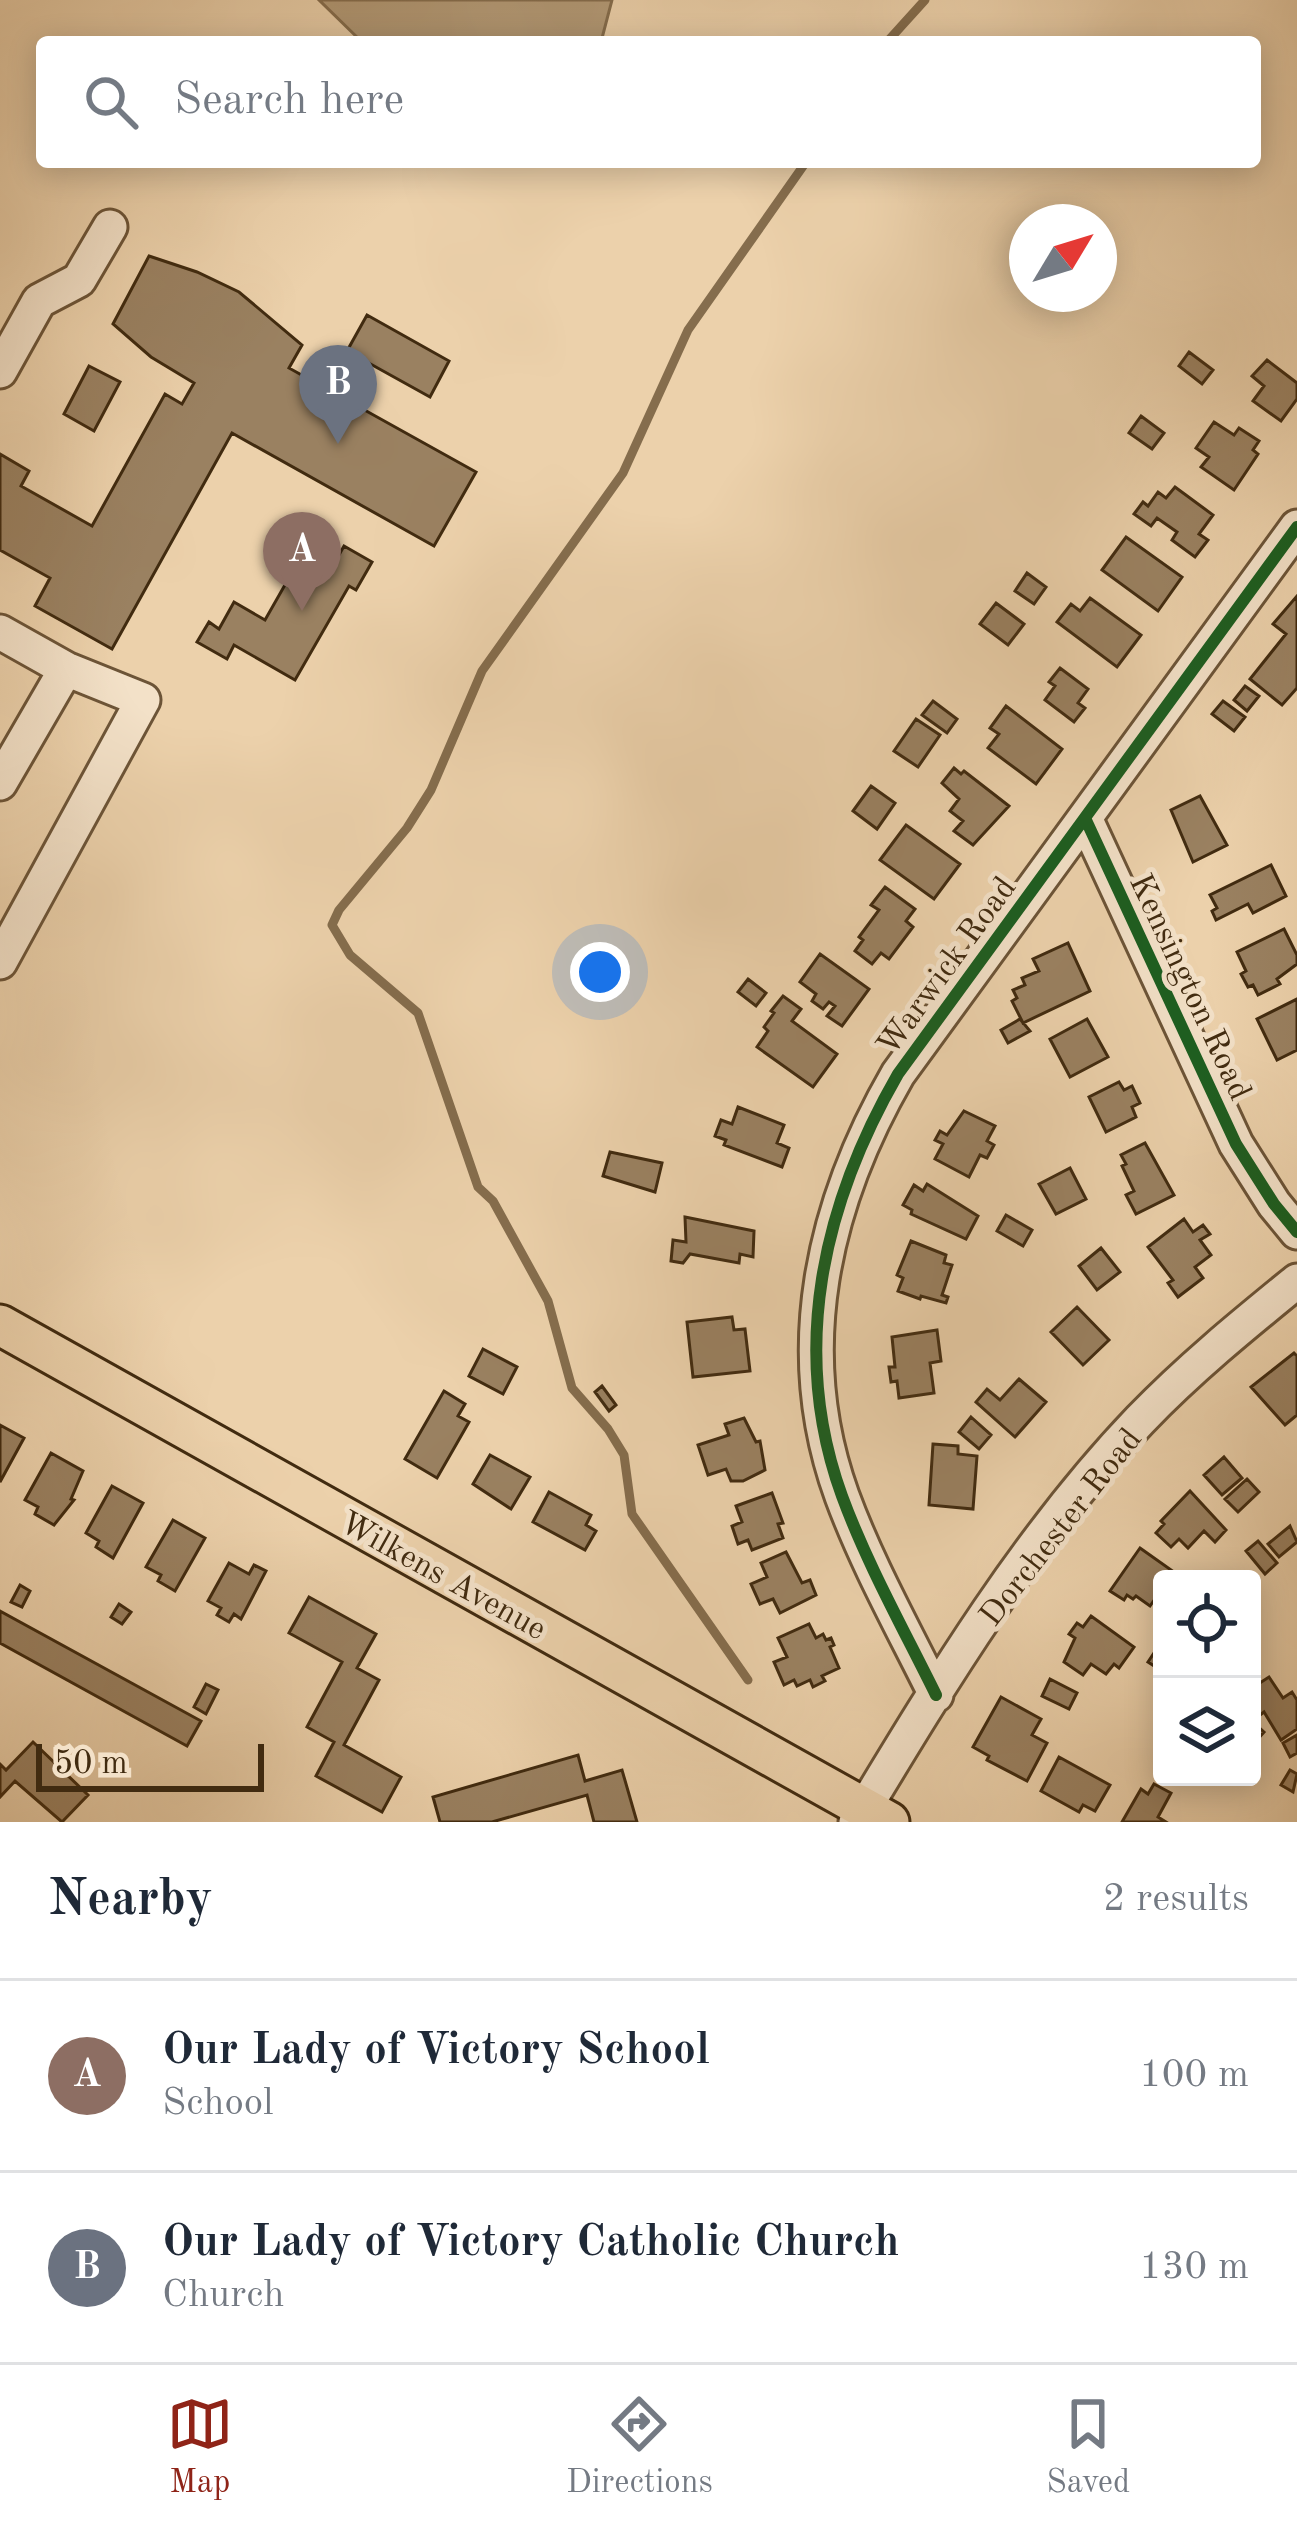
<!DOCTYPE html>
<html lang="en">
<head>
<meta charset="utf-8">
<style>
	body { margin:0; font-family:"Old Standard TT",serif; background:#f6f6f7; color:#1f2937 }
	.controls { position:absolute; right:36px; bottom:36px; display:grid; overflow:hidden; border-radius:12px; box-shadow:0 6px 30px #0003 }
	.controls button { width:108px; height:108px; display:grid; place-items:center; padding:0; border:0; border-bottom:3px solid #e0e1e3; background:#fff; color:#1f2937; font:60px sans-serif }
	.compass { position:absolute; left:1009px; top:204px; width:108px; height:108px; border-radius:50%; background:#fff; box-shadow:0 6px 30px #0003; rotate:52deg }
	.scale { position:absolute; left:36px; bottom:30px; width:228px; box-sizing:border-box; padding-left:12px; border:6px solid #412b10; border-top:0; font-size:33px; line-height:42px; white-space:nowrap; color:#412b10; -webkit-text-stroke:9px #f3e1c8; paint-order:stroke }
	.you { position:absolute; left:600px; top:972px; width:42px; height:42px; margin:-30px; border:9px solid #fff; border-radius:50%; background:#1a73e8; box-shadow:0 0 0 18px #1a73e833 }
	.badge { display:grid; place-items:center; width:78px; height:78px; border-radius:50%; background:#8f2418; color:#fff; font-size:39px; font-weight:700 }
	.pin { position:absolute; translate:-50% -99px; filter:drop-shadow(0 3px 6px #0008) }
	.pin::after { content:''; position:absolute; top:63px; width:42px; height:36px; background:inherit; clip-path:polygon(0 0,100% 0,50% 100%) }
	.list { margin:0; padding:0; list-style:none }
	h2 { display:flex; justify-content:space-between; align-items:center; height:156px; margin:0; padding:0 48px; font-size:51px }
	h2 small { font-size:39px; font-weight:400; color:#747a83 }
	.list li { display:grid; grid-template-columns:78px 1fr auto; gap:36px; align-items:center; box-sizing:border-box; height:192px; padding:0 48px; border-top:3px solid #e0e1e3 }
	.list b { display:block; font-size:45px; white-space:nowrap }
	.list p { margin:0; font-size:39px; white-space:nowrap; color:#747a83 }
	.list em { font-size:39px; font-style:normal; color:#747a83 }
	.icon { flex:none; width:66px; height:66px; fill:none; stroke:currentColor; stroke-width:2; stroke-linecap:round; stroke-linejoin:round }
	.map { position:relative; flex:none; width:1297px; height:1822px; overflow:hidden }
	.search { position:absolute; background:#fff; box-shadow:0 6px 30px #0003; left:36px; right:36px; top:36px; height:132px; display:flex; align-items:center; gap:30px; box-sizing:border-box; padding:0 42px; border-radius:12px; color:#747a83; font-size:45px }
	.sheet { height:540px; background:#fff }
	nav { display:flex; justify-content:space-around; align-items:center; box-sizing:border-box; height:168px; border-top:3px solid #e0e1e3; background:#fff; font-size:33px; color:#747a83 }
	nav a { display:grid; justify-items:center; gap:6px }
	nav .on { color:#8f2418 }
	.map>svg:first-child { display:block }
	.water { fill:#b29976; stroke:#856d4d; stroke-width:3 }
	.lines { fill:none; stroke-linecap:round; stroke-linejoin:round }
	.stream { stroke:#856d4d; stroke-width:9 }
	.building { fill:#9a8161; stroke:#412b10; stroke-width:3 }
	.minor-casing { stroke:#6c5437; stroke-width:39 }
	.major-casing { stroke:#412b10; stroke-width:45 }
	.minor { stroke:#f3e1c8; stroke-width:33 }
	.major { stroke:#ecd1ab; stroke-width:39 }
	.cycleway-casing { stroke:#f3e1c8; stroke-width:20 }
	.cycleway { stroke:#1b5e20; stroke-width:12 }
	.labels { text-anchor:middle; stroke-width:10; stroke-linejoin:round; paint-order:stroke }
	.street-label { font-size:33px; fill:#412b10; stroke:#f3e1c8 }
</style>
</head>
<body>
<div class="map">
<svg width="1297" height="1822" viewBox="0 0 1297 1822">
	<rect width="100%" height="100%" fill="#ecd1ab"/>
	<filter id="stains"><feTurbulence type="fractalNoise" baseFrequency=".00167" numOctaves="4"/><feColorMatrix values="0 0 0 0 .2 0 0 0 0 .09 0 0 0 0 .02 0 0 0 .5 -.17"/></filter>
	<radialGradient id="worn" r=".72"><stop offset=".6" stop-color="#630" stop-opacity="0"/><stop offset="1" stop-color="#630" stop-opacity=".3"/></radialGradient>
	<!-- water -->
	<path class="water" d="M319,0h293l-11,42h-239z"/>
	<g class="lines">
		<!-- stream -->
		<path class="stream" d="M887,42l38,-42
			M748,1680l-116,-166 -8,-59 -16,-26 -36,-41 -24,-87 -55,-100 -15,-14 -60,-174 -68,-58 -18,-30 7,-15 68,-82 24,-38 51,-119 141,-198 65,-143 118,-168"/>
	</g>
	<!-- building -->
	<path class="building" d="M149,256l48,16 42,20 63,53 -13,23 187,104 -42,74 -202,-113 -120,216 -77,-43 15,-28 -50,-28v-96l29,17 -8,15 71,40 73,-132 17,10 12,-21 -43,-26 -38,-33z
		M367,315l82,46 -19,36 -83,-46z
		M1189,352l24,18 -11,14 -23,-18z
		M1267,360l30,23v16l-16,22 -28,-20 11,-15 -12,-10z
		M89,366l31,16 -26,49 -30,-17z
		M1141,416l23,17 -12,16 -23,-16z
		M1214,422l20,13 5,-7 20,13 -6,9 5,4 -24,36 -33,-23 8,-10 -13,-9z
		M1175,487l38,28 -14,19 9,6 -13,17 -23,-17 5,-8 -20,-14 -6,8 -17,-12 9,-12 5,4 10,-14 8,6z
		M1126,537l56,40 -24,34 -56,-41z
		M344,546l28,16 -16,28 -7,-4 -54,94 -61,-35 -7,14 -30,-17 12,-20 10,7 15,-27 31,18 33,-58 28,16z
		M1027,573l19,14 -12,17 -19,-13z
		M1297,596v92l-15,17 -32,-26 36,-45 -13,-10z
		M1090,598l51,37 -24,32 -60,-45 14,-18 9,7z
		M996,603l28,21 -16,21 -28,-21z
		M1060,668l28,21 -10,14 7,5 -11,14 -29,-22 10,-14 -6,-4z
		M1245,686l14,10 -12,15 -13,-11z
		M933,701l24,18 -10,14 -25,-18z
		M1223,701l22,16 -11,14 -22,-17z
		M1006,706l56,43 -26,35 -48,-36 11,-14 -9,-6z
		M916,719l24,16 -22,32 -24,-16z
		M954,768l7,6 3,-3 45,35 -36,39 -19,-14 9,-10 -13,-10 9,-12 -17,-16z
		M871,786l24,17 -18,26 -24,-18z
		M1200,796l27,49 -34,17 -22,-52z
		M906,825l54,39 -26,35 -54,-39z
		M1271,865l15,31 -33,17 -5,-9 -32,16 -4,-9 5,-3 -7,-13z
		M885,887l30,22 -9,12 7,6 -24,32 -8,-6 -9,11 -17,-13 8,-11 -4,-3 20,-27 -8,-5z
		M1284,929l13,26v9l-20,15 3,5 -22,11 -5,-10 -5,2 -7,-13 5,-3 -9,-19z
		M1068,943l22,48 -67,32 -11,-22 5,-3 -4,-8 12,-5 -3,-7 17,-7 -6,-12z
		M820,954l49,35 -27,37 -15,-10 8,-10 -6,-4 -6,7 -11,-8 4,-7 -16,-12z
		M748,979l18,14 -10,13 -18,-14z
		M783,996l18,13 -9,12 45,33 -24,33 -56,-40 11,-16 -4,-4 10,-14 -3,-2z
		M1297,999v51l-20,10 -20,-41z
		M1020,1019l10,12 -22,12 -7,-13z
		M1087,1019l21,38 -38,20 -20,-38z
		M1119,1082l5,8 8,-4 8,17 -8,4 4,10 -30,15 -17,-35z
		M738,1107l46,18 -7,18 12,5 -7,19 -58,-22 2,-5 -11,-4 6,-16 11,4z
		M964,1111l31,15 -8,15 7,4 -7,13 -7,-3 -11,22 -34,-18 8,-15 -8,-4 5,-9 7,4z
		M1145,1143l29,52 -38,19 -10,-19 8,-4 -12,-25 4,-2 -5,-9z
		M610,1152l52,11 -7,29 -52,-16z
		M1070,1168l16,31 -30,15 -17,-30z
		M927,1184l51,32 -12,23 -55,-25 1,-4 -9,-5 11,-20 9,6z
		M1006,1215l26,15 -9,16 -26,-15z
		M685,1217l69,14 -1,26 -13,-3 -1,9 -49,-9 -7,9 -12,-2 2,-21 13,2z
		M1184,1219l9,13 10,-7 7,9 -10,6 11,15 -16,12 8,11 -25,19 -10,-14 5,-3 -25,-33z
		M911,1241l35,14 -2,8 8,2 -10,30 6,2 -2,6 -25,-7 -1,3 -22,-8 5,-13 -6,-3z
		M1101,1248l19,24 -23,18 -18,-24z
		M1077,1307l32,33 -26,25 -32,-33z
		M732,1317l2,13 11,-1 5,42 -57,6 -6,-55z
		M937,1330l4,31 -11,2 4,30 -35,5 -2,-17 -6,1 -2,-15h6l-3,-30z
		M483,1349l34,18 -14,27 -34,-18z
		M1294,1353l3,3v59l-12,10 -34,-38z
		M1019,1379l27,23 -31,35 -39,-35 11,-13 13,11z
		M602,1386l14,19 -7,6 -14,-19z
		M444,1391l21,13 -7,12 11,6 -32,56 -32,-19z
		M971,1417l20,18 -12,14 -20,-17z
		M744,1418l12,24 4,-1 5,29 -22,11h-12l-5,-12 -18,6 -10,-30 31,-10 -4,-11z
		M0,1425l24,13 -24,44z
		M933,1444l25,2v8l19,2 -4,53 -44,-4z
		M51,1453l32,18 -12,28 3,1 -20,25 -19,-11 3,-7 -13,-7z
		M490,1455l40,22 -19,32 -38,-25z
		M1224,1457l18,21 -20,17 -18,-20z
		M1247,1479l12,13 -21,20 -13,-13z
		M112,1486l31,17 -30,55 -17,-11 3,-6 -13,-8z
		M1190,1491l36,39 -11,12 -11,-11 -16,17 -9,-9 -8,8 -15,-14 8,-9 -3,-3z
		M549,1492l42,23 -5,10 10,6 -11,19 -52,-28z
		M772,1493l11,30 -5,1 5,14 -31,12 -4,-10 -10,4 -6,-18 10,-4 -6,-16z
		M173,1520l32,18 -30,53 -17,-10 3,-6 -15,-8z
		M1290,1526l7,16 -18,15 -11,-13z
		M1258,1541l19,22 -12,11 -19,-23z
		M1140,1548l34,24 -5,7h-7v10l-12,17 -14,-10 -3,3 -6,-4 -3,5 -14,-9z
		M786,1552l16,31 8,-3 6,15 -36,18 -7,-14 -13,5 -9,-20 16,-7 -6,-14z
		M229,1563l20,11 5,-9 12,6 -25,48 -7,-5 -5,8 -12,-7 4,-7 -13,-7z
		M20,1585l10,6 -8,16 -11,-5z
		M309,1597l67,37 -19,34 22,12 -35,65 57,32 -19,35 -66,-36 18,-34 -27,-15 35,-65 -53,-29z
		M119,1604l12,8 -9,12 -11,-7z
		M0,1611l201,110 -14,25 -187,-103z
		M1091,1616l43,31 -15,21 -5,-4 -8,10 -15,-10 -8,11 -19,-13 11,-24 -6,-4 8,-11 6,4z
		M809,1624l7,14 7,-4 3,6 5,-2 3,7 -4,2 9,21 -17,8 3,5 -12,6 -3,-7 -13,6 -3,-6 -10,5 -10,-23 13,-5 -9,-19z
		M1158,1647l4,2v22l-14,-9z
		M1269,1677l14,21 9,-6 5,8v29l-16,11 -17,-28 -4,3 -8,-12v-15z
		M1050,1679l27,14 -8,16 -27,-13z
		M206,1684l12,6 -12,24 -12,-7z
		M1001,1697l40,22 -9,16 15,8 -20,38 -40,-21 2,-4 -16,-9z
		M1252,1721l12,11 -8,9 -4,-4z
		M1297,1735v18l-7,4 -7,-14z
		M33,1742l55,53 -26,27 -47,-41 -15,16v-33l6,6z
		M578,1755l7,26 37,-11 15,52h-43l-7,-27 -95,27h-52l-7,-25z
		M1059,1757l51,28 -15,26 -12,-6 -4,7 -38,-21z
		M1290,1770l7,4 -4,18 -12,-7z
		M1154,1784l17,9 -13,24 8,5h-44l19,-33 7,5z"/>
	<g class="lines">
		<defs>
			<path id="minor" d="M0,371l39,-70 40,-21 31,-53
				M0,632l66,37 77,31 -143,262
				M0,783l66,-114
				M1085,818l151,326 38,60 23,28
				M936,1695c-32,-65 -69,-131 -94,-199 -53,-146 -19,-292 56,-422l399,-547
				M856,1822c84,-139 171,-284 284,-402 49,-51 103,-95 157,-139"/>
			<path id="major" d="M0,1325l889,497"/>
		</defs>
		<!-- minor casing -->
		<use href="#minor" class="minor-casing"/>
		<!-- major casing -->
		<use href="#major" class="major-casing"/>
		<!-- minor -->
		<use href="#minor" class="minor"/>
		<!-- major -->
		<use href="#major" class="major"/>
		<defs>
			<path id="cycleway" d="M1085,818l151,326 38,60 23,28
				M936,1695c-32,-65 -69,-131 -94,-199 -53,-146 -19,-292 56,-422l399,-547"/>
		</defs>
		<!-- cycleway casing -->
		<use href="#cycleway" class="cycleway-casing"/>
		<!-- cycleway -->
		<use href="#cycleway" class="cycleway"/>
	</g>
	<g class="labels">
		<!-- street labels -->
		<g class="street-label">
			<text transform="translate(945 965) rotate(-54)" y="12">Warwick Road</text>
			<text transform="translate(1192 986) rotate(65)" y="12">Kensington Road</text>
			<text transform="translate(1059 1526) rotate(-52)" y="12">Dorchester Road</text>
			<text transform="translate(444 1574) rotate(29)" y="12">Wilkens Avenue</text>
		</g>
	</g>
	<rect width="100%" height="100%" filter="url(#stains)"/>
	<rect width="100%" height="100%" fill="url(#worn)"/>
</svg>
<div class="controls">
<button><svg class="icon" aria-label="locate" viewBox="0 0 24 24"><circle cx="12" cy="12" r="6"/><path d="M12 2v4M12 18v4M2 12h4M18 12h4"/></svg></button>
<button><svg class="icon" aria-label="layers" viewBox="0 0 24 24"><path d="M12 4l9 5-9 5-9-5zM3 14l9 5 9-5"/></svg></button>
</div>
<svg class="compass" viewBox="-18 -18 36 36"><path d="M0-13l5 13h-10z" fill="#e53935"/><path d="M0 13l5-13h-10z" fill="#747a83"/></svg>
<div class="scale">50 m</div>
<div class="you"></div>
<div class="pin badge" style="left:302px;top:611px;background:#8d6e63">A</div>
<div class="pin badge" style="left:338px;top:444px;background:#6b7280">B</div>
<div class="search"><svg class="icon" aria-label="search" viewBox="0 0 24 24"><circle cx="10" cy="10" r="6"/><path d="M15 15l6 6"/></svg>Search here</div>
</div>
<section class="sheet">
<h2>Nearby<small>2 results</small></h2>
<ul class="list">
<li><span class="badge" style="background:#8d6e63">A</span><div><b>Our Lady of Victory School</b><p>School</p></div><em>100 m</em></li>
<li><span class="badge" style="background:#6b7280">B</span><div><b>Our Lady of Victory Catholic Church</b><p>Church</p></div><em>130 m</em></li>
</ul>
</section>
<nav>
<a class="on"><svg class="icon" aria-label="map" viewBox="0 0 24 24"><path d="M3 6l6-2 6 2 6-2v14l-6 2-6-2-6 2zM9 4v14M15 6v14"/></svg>Map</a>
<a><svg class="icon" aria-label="directions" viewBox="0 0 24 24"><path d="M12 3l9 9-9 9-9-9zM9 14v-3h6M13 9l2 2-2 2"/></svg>Directions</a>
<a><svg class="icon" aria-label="saved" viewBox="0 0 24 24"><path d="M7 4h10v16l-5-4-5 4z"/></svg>Saved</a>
</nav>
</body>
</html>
